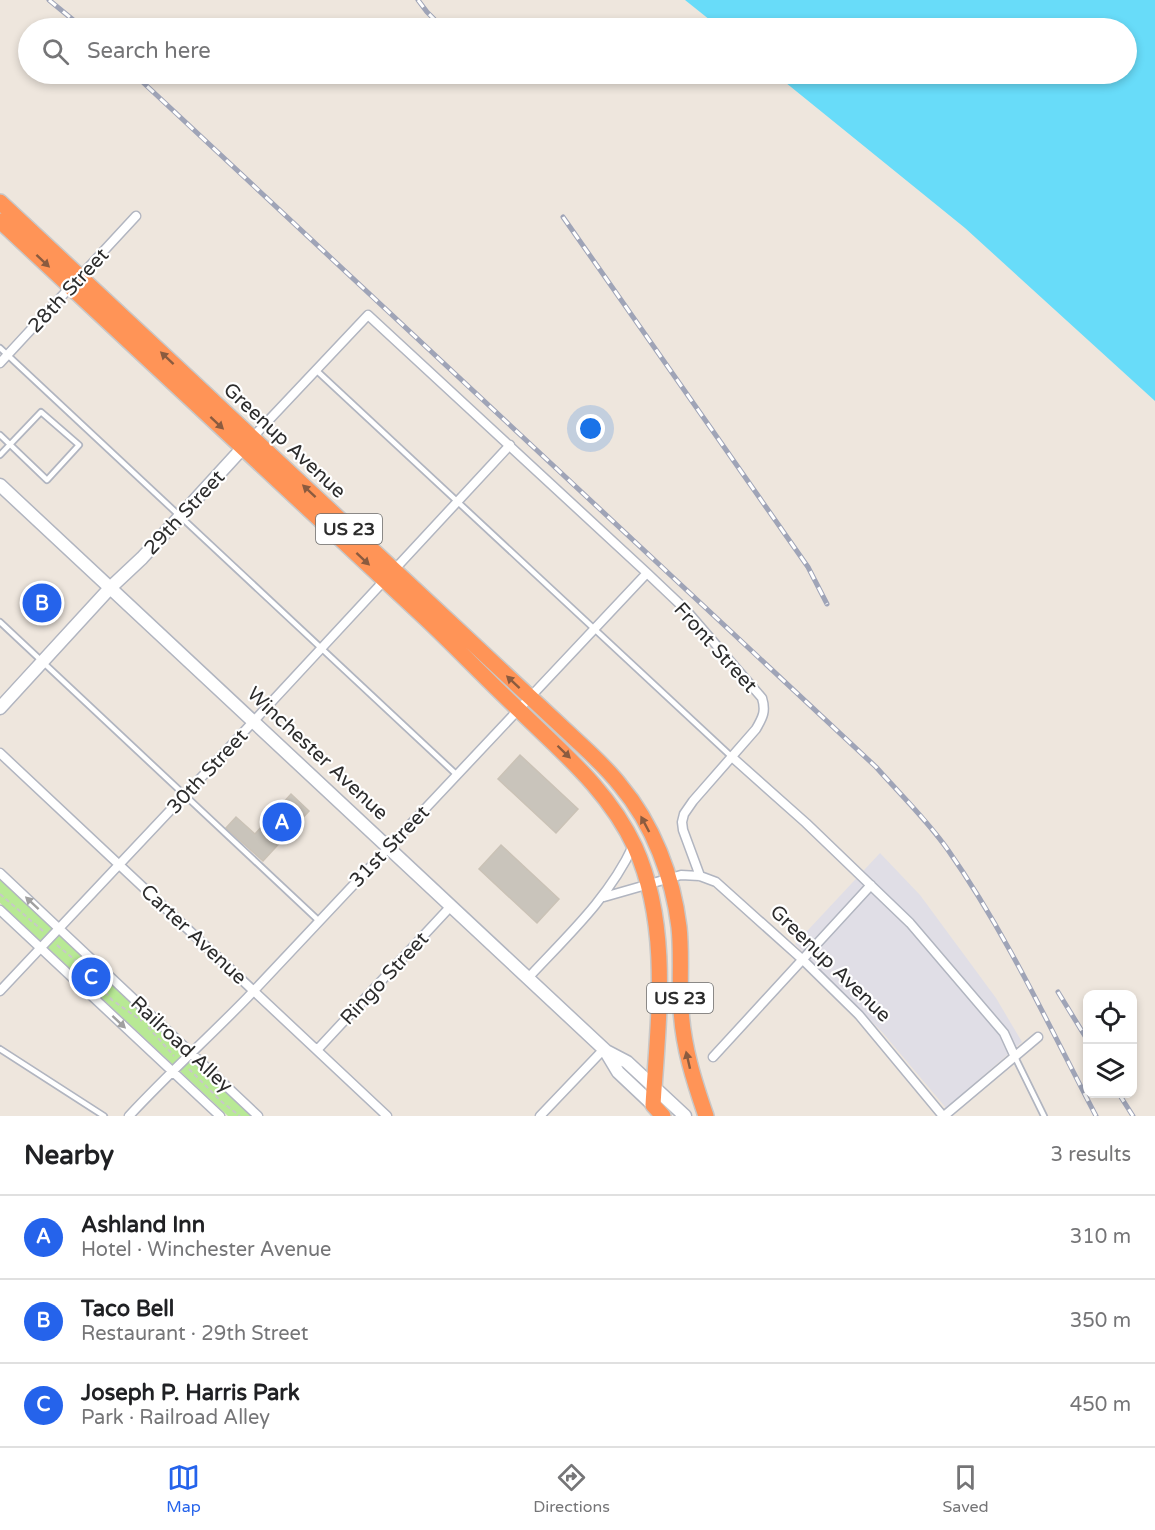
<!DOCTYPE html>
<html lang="en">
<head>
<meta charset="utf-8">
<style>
	body { margin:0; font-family:"Varela Round",sans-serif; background:#f6f6f6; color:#202124 }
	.controls { position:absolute; right:18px; bottom:18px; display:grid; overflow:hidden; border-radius:12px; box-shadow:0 3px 9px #0003 }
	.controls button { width:54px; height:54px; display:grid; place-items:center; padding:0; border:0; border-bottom:2px solid #e0e0e0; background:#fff; color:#202124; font:30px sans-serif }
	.you { position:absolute; left:591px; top:429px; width:21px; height:21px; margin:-15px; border:4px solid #fff; border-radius:50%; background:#1a73e8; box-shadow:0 0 0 9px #1a73e833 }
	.badge { display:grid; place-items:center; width:39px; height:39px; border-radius:50%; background:#2563eb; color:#fff; font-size:20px; font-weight:700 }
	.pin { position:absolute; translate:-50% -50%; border:3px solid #fff; box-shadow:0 2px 6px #0006 }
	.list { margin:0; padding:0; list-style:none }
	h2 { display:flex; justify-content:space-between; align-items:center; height:78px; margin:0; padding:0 24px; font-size:26px }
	h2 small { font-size:20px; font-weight:400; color:#757577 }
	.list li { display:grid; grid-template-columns:39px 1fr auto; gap:18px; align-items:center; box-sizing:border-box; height:84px; padding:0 24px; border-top:2px solid #e0e0e0 }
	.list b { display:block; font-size:22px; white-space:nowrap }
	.list p { margin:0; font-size:20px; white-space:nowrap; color:#757577 }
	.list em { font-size:20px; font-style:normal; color:#757577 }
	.icon { flex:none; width:33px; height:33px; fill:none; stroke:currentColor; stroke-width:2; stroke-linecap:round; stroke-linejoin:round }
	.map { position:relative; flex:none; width:1155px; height:1116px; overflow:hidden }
	.search { position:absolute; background:#fff; box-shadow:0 3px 9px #0003; left:18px; right:18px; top:18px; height:66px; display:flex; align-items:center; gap:15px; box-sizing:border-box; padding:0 21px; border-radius:33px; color:#757577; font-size:22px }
	.sheet { height:330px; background:#fff }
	nav { display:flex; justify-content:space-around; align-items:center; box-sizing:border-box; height:84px; border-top:2px solid #e0e0e0; background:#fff; font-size:16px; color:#757577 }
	nav a { display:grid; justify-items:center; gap:3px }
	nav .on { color:#2563eb }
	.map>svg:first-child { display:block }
	.industrial { fill:#e0dee6 }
	.green { fill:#b8e995 }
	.water { fill:#68dcf9 }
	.building { fill:#c9c4bb; stroke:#cac2b6; stroke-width:1.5 }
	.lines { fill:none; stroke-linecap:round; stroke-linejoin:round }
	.lane-casing { stroke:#b1b5c0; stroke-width:8 }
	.street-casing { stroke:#b1b5c0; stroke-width:11 }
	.secondary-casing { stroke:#b1b5c0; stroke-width:15 }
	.highway-casing { stroke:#c8c8c8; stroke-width:18 }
	.path { stroke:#c8c8c8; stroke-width:2; stroke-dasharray:4.5 3; stroke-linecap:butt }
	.lane { stroke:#fff; stroke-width:4.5 }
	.street { stroke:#fff; stroke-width:8 }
	.secondary { stroke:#fff; stroke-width:12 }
	.highway { stroke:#ff9457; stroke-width:15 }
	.rail-casing { stroke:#9fa4b7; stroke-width:5 }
	.rail { stroke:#fff; stroke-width:3; stroke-dasharray:9; stroke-linecap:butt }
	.oneway { fill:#8b5b3f }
	.oneway2 { fill:#a0a0a0 }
	.labels { text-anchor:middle; stroke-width:4.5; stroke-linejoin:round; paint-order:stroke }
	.shield { fill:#fff; stroke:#6b6b6b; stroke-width:1.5 }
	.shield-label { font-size:18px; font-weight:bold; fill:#2c2c2c }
	.street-label { font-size:20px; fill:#2c2c2c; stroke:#fff }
</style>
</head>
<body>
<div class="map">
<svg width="1155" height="1116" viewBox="0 0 1155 1116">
	<rect width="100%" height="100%" fill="#eee6dd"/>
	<!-- industrial -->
	<path class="industrial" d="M880,853l40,42 76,103 26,44 -76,66 -63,-75 -88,-89z"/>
	<!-- green -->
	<path class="green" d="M0,879l252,237h-24l-228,-213z"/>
	<!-- water -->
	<path class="water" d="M685,0h470v401l-190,-173 -190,-154h351v-46h-406z"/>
	<!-- building -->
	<path class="building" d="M520,755l58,54 -22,24 -58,-54z
		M291,794l18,17 -46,50 -37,-33 10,-11 19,17z
		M501,845l58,54 -22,24 -58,-54z"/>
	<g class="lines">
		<defs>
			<path id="lane" d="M0,348l457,427
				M316,370l417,388
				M0,435l47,45 32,-35 -38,-33 -41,43
				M0,622l318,298
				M0,1049l104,67
				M1015,1057l29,59"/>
			<path id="street" d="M0,363l136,-147
				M252,438l116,-123 279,258 39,37 76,88c4,13 1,19 -6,31l-63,72 -9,13 -2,8 1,8 17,46
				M0,753l387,363
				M733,758l73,65 104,100 94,110 11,24
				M0,873l258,243
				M604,897l77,-22 19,1 16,6 87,78 56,55 84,101
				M0,910l220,206
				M528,978c38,-41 81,-80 105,-132
				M0,991l212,-225 298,-321
				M317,1050l134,-144
				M713,1057l158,-172
				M129,1116c38,-41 79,-78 118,-118l400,-425
				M540,1116l64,-67
				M944,1116l94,-79"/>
			<path id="secondary" d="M0,485l606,566 21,11 58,54
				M0,708l110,-120 32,-30 107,-117
				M606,1052l12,20 35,33"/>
			<path id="highway" d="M0,202l575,537c16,15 32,29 45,46 33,39 53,92 59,142 3,28 0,55 2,82 2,38 13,72 25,107
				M0,221c142,132 283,264 424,396 33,31 63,63 96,94 43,42 89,80 115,136 36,80 23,173 18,258l10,11"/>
		</defs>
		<!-- lane casing -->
		<use href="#lane" class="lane-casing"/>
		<!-- street casing -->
		<use href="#street" class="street-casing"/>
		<!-- secondary casing -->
		<use href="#secondary" class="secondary-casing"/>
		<!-- highway casing -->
		<use href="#highway" class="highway-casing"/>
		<!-- path -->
		<path class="path" d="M0,894l43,37
			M57,945l31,26 24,29 30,21
			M148,1027l26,29
			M189,1069l33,33 18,14"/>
		<!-- lane -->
		<use href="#lane" class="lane"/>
		<!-- street -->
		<use href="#street" class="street"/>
		<!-- secondary -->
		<use href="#secondary" class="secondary"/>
		<!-- highway -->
		<use href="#highway" class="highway"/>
		<defs>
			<path id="rail" d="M49,0l34,28
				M418,0l9,12 16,16
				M134,74l742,693c24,27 51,53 72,83 58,83 101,176 148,266
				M563,217l245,350 19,37
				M1058,992l30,49
				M1119,1094l14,22"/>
		</defs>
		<!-- rail casing -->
		<use href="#rail" class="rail-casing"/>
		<!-- rail -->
		<use href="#rail" class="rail"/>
	</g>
	<!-- one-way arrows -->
	<defs><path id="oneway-solid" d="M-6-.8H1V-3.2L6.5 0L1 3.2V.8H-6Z" transform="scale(1.5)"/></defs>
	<g class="oneway">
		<use href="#oneway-solid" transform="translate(43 261) rotate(43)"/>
		<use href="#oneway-solid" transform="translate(167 358) rotate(-137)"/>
		<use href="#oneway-solid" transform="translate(217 423) rotate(43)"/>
		<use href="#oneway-solid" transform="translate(309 491) rotate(-137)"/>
		<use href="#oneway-solid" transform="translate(363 559) rotate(43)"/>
		<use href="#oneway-solid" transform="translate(513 682) rotate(-137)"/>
		<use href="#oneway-solid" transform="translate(564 752) rotate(44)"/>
		<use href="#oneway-solid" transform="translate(645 824) rotate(-118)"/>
		<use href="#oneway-solid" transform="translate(688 1060) rotate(-103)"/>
	</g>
	<g class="oneway2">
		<use href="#oneway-solid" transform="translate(32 903) rotate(-137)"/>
		<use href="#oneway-solid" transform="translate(119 1022) rotate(43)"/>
	</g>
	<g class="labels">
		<!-- shield labels -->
		<g class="shield">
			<rect x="316" y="514" width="66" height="30" rx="4.5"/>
			<rect x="647" y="983" width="66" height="30" rx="4.5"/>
		</g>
		<g class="shield-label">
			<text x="349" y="535">US 23</text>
			<text x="680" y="1004">US 23</text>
		</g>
		<!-- street labels -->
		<g class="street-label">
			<text transform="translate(68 290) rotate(-47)" y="7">28th Street</text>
			<text transform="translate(285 440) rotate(43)" y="7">Greenup Avenue</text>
			<text transform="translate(184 512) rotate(-47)" y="7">29th Street</text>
			<text transform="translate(716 647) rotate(48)" y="7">Front Street</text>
			<text transform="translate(318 753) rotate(43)" y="7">Winchester Avenue</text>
			<text transform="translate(207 771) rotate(-47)" y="7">30th Street</text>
			<text transform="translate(389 846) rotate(-46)" y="7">31st Street</text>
			<text transform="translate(194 934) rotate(43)" y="7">Carter Avenue</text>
			<text transform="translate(831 963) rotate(44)" y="7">Greenup Avenue</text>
			<text transform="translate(384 978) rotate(-47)" y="7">Ringo Street</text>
			<text transform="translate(182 1044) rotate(43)" y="7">Railroad Alley</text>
		</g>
	</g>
</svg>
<div class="controls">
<button><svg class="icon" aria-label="locate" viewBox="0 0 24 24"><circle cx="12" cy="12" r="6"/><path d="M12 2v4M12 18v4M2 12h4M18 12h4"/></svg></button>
<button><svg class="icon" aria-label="layers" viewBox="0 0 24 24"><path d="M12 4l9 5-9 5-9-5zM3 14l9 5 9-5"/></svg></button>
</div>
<div class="you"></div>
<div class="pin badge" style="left:282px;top:822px">A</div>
<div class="pin badge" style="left:42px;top:603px">B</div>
<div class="pin badge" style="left:91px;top:977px">C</div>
<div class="search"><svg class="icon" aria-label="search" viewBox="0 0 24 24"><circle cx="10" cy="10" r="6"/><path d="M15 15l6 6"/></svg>Search here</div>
</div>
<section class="sheet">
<h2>Nearby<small>3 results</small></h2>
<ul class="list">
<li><span class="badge">A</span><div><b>Ashland Inn</b><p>Hotel · Winchester Avenue</p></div><em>310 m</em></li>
<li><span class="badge">B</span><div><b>Taco Bell</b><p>Restaurant · 29th Street</p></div><em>350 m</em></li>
<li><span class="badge">C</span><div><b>Joseph P. Harris Park</b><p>Park · Railroad Alley</p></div><em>450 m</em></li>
</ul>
</section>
<nav>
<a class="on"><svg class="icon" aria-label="map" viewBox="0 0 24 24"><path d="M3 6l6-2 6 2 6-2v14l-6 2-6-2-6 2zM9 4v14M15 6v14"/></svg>Map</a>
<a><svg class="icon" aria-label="directions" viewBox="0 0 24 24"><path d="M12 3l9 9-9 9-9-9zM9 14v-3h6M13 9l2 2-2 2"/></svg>Directions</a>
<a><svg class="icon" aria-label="saved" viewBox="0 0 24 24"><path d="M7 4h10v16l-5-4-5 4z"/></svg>Saved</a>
</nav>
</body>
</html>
